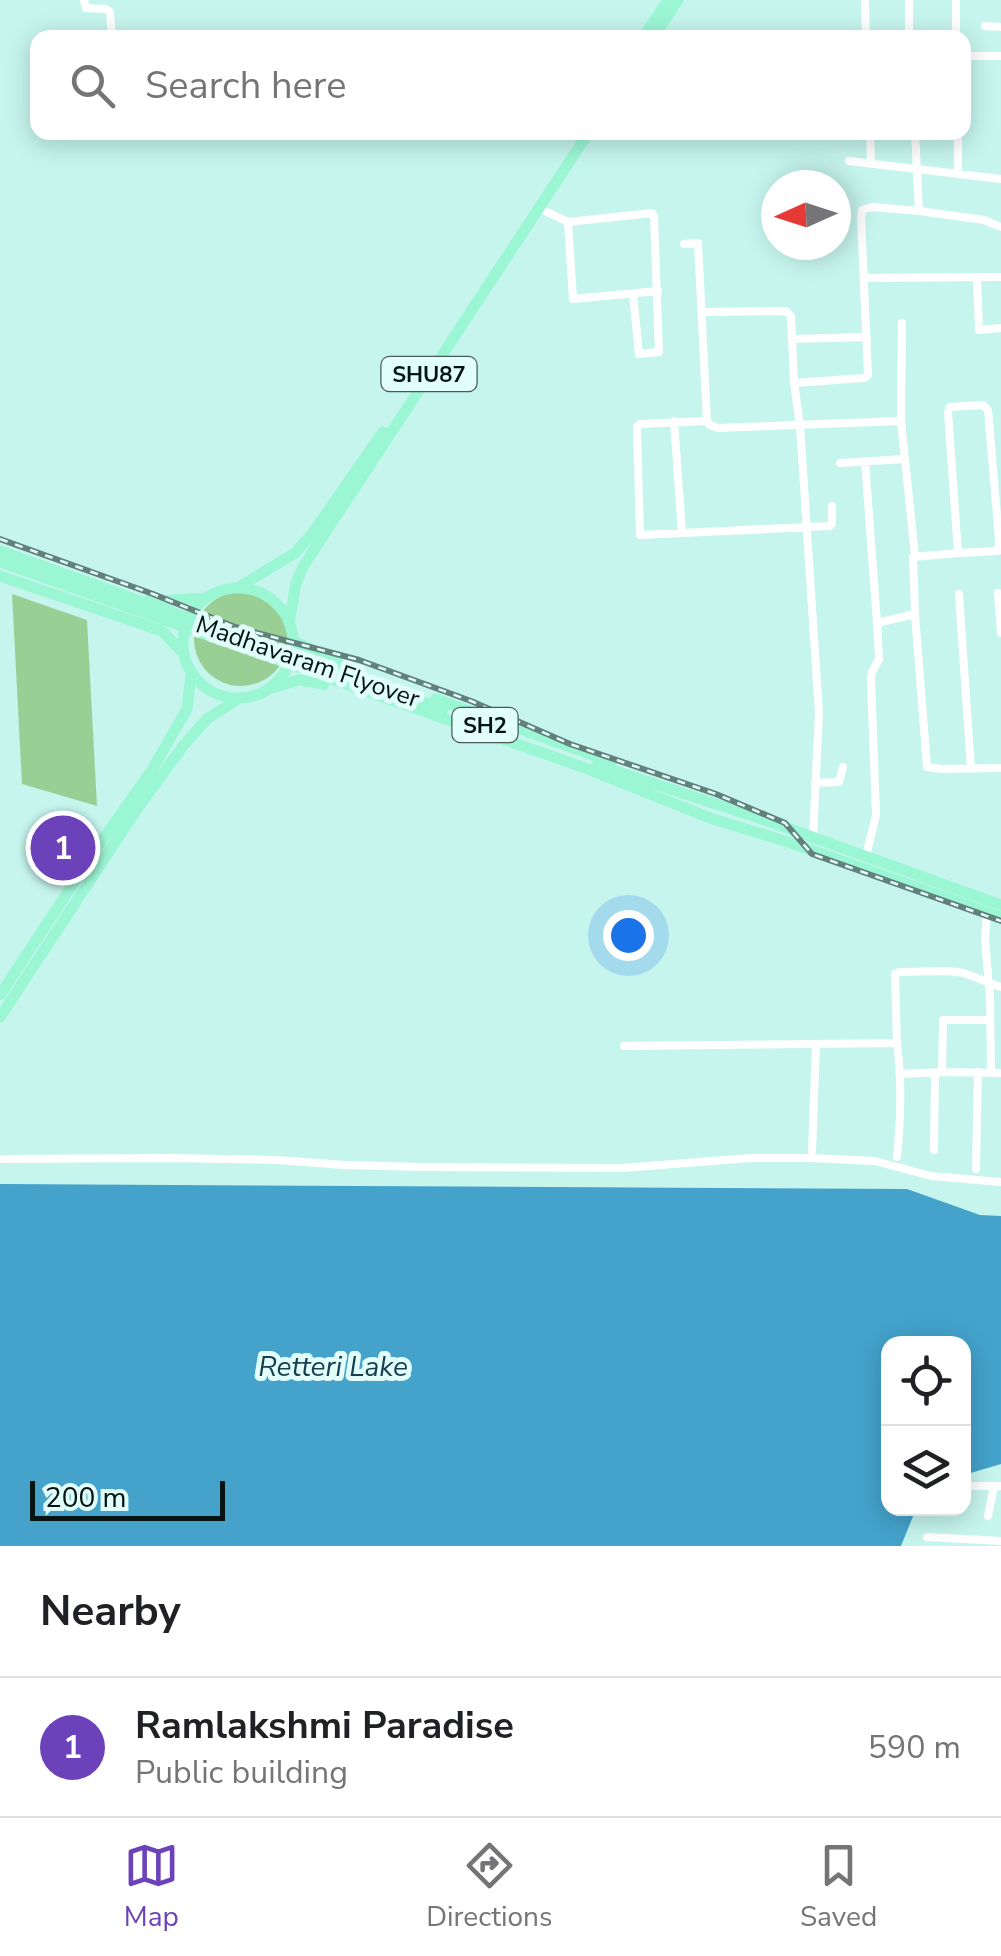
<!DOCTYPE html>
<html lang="en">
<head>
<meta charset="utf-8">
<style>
	body { margin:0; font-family:"Nunito Sans",sans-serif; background:#f6f6f6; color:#202124 }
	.controls { position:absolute; right:30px; bottom:30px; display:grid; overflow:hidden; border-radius:20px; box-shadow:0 5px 25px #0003 }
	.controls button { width:90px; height:90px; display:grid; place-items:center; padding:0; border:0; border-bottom:2px solid #e0e0e0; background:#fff; color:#202124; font:50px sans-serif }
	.compass { position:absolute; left:761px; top:170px; width:90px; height:90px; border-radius:50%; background:#fff; box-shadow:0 5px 25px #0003; rotate:267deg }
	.scale { position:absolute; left:30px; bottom:25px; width:195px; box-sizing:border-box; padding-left:10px; border:5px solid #041413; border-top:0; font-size:28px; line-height:35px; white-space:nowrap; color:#041413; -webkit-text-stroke:8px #e2fefa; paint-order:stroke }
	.you { position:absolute; left:628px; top:935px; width:35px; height:35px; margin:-25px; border:8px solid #fff; border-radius:50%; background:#1a73e8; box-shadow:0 0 0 15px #1a73e833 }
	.badge { display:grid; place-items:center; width:65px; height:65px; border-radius:50%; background:#6c42ba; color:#fff; font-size:32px; font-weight:700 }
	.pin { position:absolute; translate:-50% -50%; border:5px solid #fff; box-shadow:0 2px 10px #0006 }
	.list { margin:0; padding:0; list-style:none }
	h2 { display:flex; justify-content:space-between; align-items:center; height:130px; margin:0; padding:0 40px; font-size:42px }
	h2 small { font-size:32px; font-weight:400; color:#757577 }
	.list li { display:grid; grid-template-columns:65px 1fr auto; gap:30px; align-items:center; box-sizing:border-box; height:140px; padding:0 40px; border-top:2px solid #e0e0e0 }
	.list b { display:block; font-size:38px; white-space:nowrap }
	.list p { margin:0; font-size:32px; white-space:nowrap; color:#757577 }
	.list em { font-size:32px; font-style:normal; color:#757577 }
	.icon { flex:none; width:55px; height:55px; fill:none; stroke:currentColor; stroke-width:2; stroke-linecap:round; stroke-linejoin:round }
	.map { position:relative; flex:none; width:1001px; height:1546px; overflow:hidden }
	.search { position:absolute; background:#fff; box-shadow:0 5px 25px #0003; left:30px; right:30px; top:30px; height:110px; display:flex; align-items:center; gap:25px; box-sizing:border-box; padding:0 35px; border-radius:20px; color:#757577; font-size:38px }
	.sheet { height:270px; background:#fff }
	nav { display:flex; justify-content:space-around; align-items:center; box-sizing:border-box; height:140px; border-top:2px solid #e0e0e0; background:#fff; font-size:28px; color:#757577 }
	nav a { display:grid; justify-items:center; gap:5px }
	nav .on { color:#6c42ba }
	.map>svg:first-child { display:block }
	.green { fill:#99cf95 }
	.water { fill:#44a2cb }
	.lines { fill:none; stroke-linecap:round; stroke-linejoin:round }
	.street { stroke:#fff; stroke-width:8 }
	.primary { stroke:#9bf6d4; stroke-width:11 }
	.rail-casing { stroke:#62817d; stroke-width:6 }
	.rail { stroke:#e2fefa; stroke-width:2.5; stroke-dasharray:8; stroke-linecap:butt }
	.labels { text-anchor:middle; stroke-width:10; stroke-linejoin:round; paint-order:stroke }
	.shield { fill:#e2fefa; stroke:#475a58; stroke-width:2.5 }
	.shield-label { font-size:22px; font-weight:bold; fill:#041413 }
	.street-label { font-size:25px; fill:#041413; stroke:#e2fefa }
	.water-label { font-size:28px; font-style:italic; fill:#163e50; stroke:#e2fefa }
</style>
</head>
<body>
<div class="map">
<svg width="1001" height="1546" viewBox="0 0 1001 1546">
	<rect width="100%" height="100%" fill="#c6f5ee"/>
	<!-- green -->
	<path class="green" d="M194 639a47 47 0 1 1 94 0a47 47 0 1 1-94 0Z
		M12,594l75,26 10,186 -75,-22z"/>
	<!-- water -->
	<path class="water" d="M0,1184l907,5 73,26 21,1v248l-37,11v-131h-76v164l28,1 -15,37h-901z"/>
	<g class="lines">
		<!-- street -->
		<path class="street" d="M84,0l2,8 20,1 4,3 2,26
			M865,0l1,38
			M909,0v38
			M956,0v38
			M985,26l16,1
			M964,56h37
			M870,132l1,32
			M958,132v41
			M849,161l152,18
			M539,208l29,14 84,-9 2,3 5,136 -20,2 -6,-60
			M919,211l65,9 17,7
			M568,222l5,77 85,-8
			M684,244l14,-1 9,178 -67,3 -3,3 3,108 190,-9 2,-2v-18
			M977,277l2,53 22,-2
			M864,278l137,-1
			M702,312l84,-1 5,5 3,67 6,43 19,287 -6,124
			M902,323l-1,98 14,135
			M792,339l75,-2
			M794,383l70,-5 4,-3 -7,-157 1,-8 10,-3 47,4 -4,-79
			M983,405l5,5 11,129 -1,12 -40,2 -10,-141 2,-5z
			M674,421l8,112
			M707,421l3,4 8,3 183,-7
			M865,461l12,162
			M840,463l64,-4
			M998,593l3,40
			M959,594l12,175
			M915,614l12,153 15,2 59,-1
			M815,783l24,-1 4,-15
			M866,856l10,-41 -5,-136 1,-7 7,-13 -2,-36 38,-9 -2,-57 45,-4
			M987,912l-2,28 5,59 1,73
			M897,1043l-2,-69 5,-2 47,-1 17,2 37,14
			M624,1046l273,-3c5,39 4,76 0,114
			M942,1072l1,-52h46
			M900,1074l42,-2 59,1
			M934,1150l1,-77
			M812,1151l4,-106
			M0,1159l167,-1 110,2 67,5 78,2 200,1 129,-10h60l64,3 56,15 70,6
			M976,1169l2,-97
			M964,1486h37
			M988,1516l6,-30
			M927,1537l74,4"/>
		<!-- primary -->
		<path class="primary" d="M643,38l25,-38
			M653,38l25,-38
			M0,551l443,158
			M0,562l585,206 125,50 84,26 207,73
			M0,576l162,55 21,22
			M239,587l56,-34 17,-19 71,-102
			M183 643a55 55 0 1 1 110 0a55 55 0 1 1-110 0Z
			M151,598c20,7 33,-2 52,1
			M289,623l7,-40 8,-18 285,-433
			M294,641l45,23
			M272,688l27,-8 25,4
			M436,699l176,63
			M597,765l168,55 236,85
			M0,995l92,-140 60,-85 35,-61 4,-35
			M0,1017l137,-208 46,-63 24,-27 31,-20"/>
		<defs>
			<path id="rail" d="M0,539l153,55 82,33 124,33 112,41 99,43 146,50 69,29 27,31 189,67"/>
		</defs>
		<!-- rail casing -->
		<use href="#rail" class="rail-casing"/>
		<!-- rail -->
		<use href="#rail" class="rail"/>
	</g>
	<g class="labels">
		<!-- shield labels -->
		<g class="shield">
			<rect x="381.5" y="357" width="95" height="34" rx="8"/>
			<rect x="452.5" y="708" width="65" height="34" rx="8"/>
		</g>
		<g class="shield-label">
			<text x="429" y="382">SHU87</text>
			<text x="485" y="733">SH2</text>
		</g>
		<!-- street labels -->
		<g class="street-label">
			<text transform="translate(308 661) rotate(19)" y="9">Madhavaram Flyover</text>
		</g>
		<!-- water labels -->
		<g class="water-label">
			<text x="333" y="1376">Retteri Lake</text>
		</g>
	</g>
</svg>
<div class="controls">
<button><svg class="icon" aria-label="locate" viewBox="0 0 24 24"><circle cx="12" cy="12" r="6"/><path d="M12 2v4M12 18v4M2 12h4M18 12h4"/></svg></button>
<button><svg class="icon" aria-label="layers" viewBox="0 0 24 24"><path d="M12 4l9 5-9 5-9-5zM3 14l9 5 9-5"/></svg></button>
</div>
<svg class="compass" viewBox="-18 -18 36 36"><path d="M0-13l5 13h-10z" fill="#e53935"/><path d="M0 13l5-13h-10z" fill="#757577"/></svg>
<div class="scale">200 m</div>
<div class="you"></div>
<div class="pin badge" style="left:63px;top:848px">1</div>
<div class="search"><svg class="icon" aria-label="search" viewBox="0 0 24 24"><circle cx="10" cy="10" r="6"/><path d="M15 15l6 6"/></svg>Search here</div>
</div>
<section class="sheet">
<h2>Nearby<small></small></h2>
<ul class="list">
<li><span class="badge">1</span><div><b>Ramlakshmi Paradise</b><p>Public building</p></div><em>590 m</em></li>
</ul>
</section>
<nav>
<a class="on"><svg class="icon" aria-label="map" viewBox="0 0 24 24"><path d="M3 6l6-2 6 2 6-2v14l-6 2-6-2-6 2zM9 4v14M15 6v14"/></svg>Map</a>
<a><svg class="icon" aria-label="directions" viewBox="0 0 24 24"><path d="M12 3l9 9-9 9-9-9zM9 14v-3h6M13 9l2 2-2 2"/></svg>Directions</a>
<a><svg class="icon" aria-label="saved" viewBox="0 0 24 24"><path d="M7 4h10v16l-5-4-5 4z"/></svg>Saved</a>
</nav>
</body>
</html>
